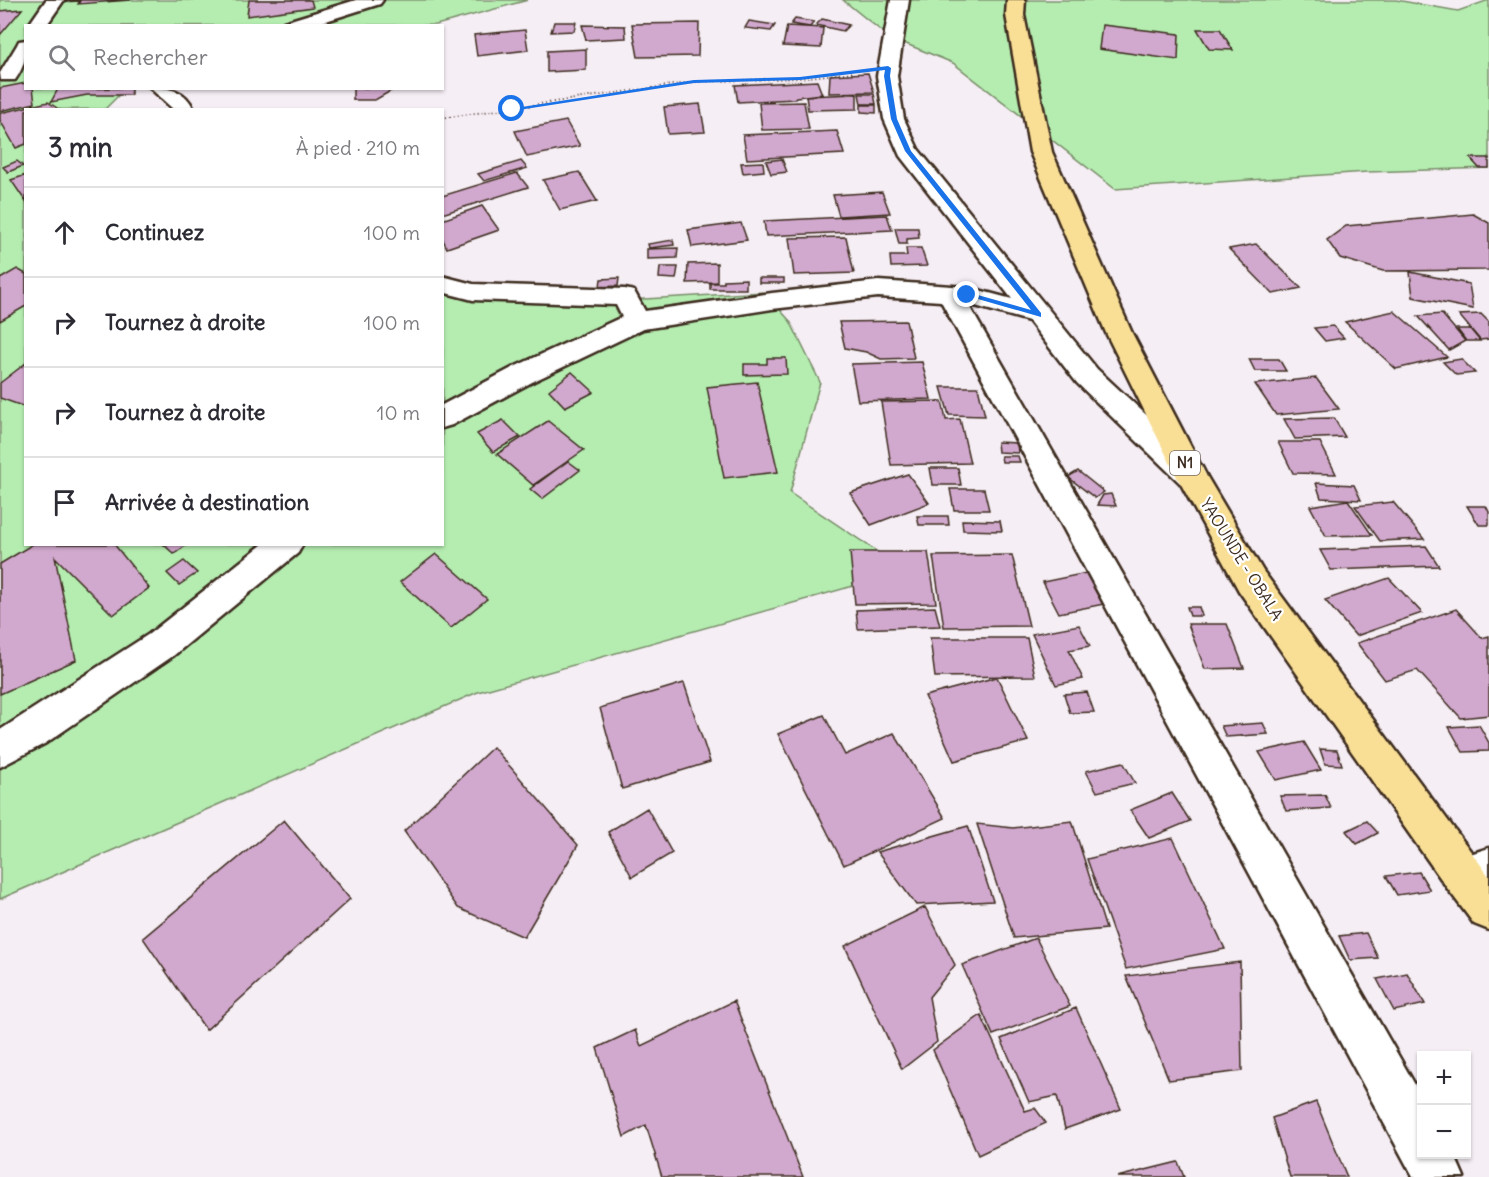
<!DOCTYPE html>
<html lang="fr">
<head>
<meta charset="utf-8">
<style>
	body { margin:0; font-family:Delius,sans-serif; background:#f2f2f3; color:#2b2b33 }
	.controls { position:absolute; right:18px; bottom:18px; display:grid; overflow:hidden; border-radius:0px; box-shadow:0 2px 4px #0004 }
	.controls button { width:54px; height:54px; display:grid; place-items:center; padding:0; border:0; border-bottom:2px solid #e1e1e2; background:#fff; color:#2b2b33; font:30px sans-serif }
	.stop { position:absolute; width:18px; height:18px; margin:-14px; border:4px solid #1a73e8; border-radius:50%; background:#fff }
	.stop.end { background:#1a73e8; border-color:#fff; box-shadow:0 2px 6px #0008 }
	.list { margin:0; padding:0; list-style:none }
	h2 { display:flex; justify-content:space-between; align-items:center; height:78px; margin:0; padding:0 24px; font-size:26px }
	h2 small { font-size:20px; font-weight:400; color:#7c7c81 }
	.list li { display:grid; grid-template-columns:39px 1fr auto; gap:18px; align-items:center; box-sizing:border-box; height:90px; padding:0 24px; border-top:2px solid #e1e1e2 }
	.list b { display:block; font-size:22px; white-space:nowrap }
	.list em { font-size:20px; font-style:normal; color:#7c7c81 }
	.icon { flex:none; width:33px; height:33px; fill:none; stroke:currentColor; stroke-width:2; stroke-linecap:round; stroke-linejoin:round }
	.map { position:relative; flex:none; width:1489px; height:1177px; overflow:hidden }
	.search { position:absolute; background:#fff; box-shadow:0 2px 4px #0004; left:24px; top:24px; width:420px; height:66px; display:flex; align-items:center; gap:15px; box-sizing:border-box; padding:0 21px; border-radius:0px; color:#7c7c81; font-size:22px }
	.panel { position:absolute; background:#fff; box-shadow:0 2px 4px #0004; left:24px; top:108px; width:420px; height:438px; border-radius:0px }
	.map>svg:first-child { display:block }
	.green { fill:#b5edb1; stroke:#788c68; stroke-width:1.5 }
	.building { fill:#d2a9ce; stroke:#3b2a1e; stroke-width:1.5 }
	.lines { fill:none; stroke-linecap:round; stroke-linejoin:round }
	.street-casing { stroke:#3b2a1e; stroke-width:5 }
	.highway-casing { stroke:#3b2a1e; stroke-width:5 }
	.path { stroke:#3b2a1e; stroke-width:2; stroke-dasharray:1 3; stroke-linecap:butt }
	.street { fill:#fff; fill-rule:evenodd }
	.highway { fill:#f9df96; fill-rule:evenodd }
	.route { fill:#1a73e8 }
	.labels { text-anchor:middle; stroke-width:4.5; stroke-linejoin:round; paint-order:stroke }
	.shield { fill:#fff; stroke:#766a62; stroke-width:1.5 }
	.shield-label { font-size:15px; font-weight:bold; fill:#3b2a1e }
	.street-label { font-size:16px; fill:#3b2a1e; stroke:#fff }
</style>
</head>
<body>
<div class="map">
<svg width="1489" height="1177" viewBox="0 0 1489 1177">
	<rect width="100%" height="100%" fill="#f6eef5"/>
	<filter id="ink" filterUnits="userSpaceOnUse"><feTurbulence type="fractalNoise" baseFrequency=".0167" numOctaves="2"/><feDisplacementMap in="SourceGraphic" scale="12" xChannelSelector="R" yChannelSelector="G"/><feConvolveMatrix kernelMatrix="1 2 1 2 8 2 1 2 1" color-interpolation-filters="sRGB"/></filter>
	<g filter="url(#ink)">
		<!-- green -->
		<path class="green" d="M0,0h528l-92,25 -410,1v62l99,1 -20,20 -79,1v434h416l1,-263 185,19 136,-8 26,29 30,61 -30,111 116,78 -428,121 -478,207z
			M843,0h553l62,11 31,-11v168l-122,4 -252,17 -162,-126 -64,-26z"/>
		<!-- building -->
		<path class="building" d="M63,0h68l-53,4 2,-3 -18,1z
			M249,0h62l2,7 -66,9z
			M22,9l-22,26v-24z
			M795,19l19,3 -4,5 -19,-3z
			M822,19l27,6 -6,6 -27,-6z
			M749,21l26,4 -4,6 -26,-3z
			M554,22h22l-2,9 -23,1z
			M699,23l-1,33 -60,1 -6,-33z
			M582,25l43,1 1,12 -40,2z
			M1102,25l77,9 -1,26 -79,-11z
			M787,26l36,2 -2,20 -38,-2z
			M1197,29h23l13,21 -24,-1z
			M525,30l3,20 -51,6 -3,-21z
			M586,49v21l-39,2v-21z
			M868,73l6,19 -45,1 1,-18z
			M817,81l5,13 -26,3 -1,2 -57,3 -3,-17z
			M26,83v5h7l2,15 -35,8v-23z
			M131,88v7h-44l-36,7 7,-13z
			M353,88h43l-21,12h-22z
			M857,94v15l-49,1 -2,-14z
			M859,94h15l2,10h-15z
			M48,102l12,8h-34v34l-10,4 -16,-28v-7z
			M804,102l5,27 -47,1 -3,-27z
			M700,104l5,28 -37,2 -4,-27z
			M861,105h15v8l-15,-1z
			M566,121l14,25 -53,11 -12,-26z
			M837,131l7,23 -97,5 -4,-24z
			M1470,158h19v10h-10z
			M782,159l5,13 -16,2 -5,-13z
			M17,161l6,5 -15,6 -5,-5z
			M521,161l6,7 -43,13 -6,-7z
			M763,162l1,9 -21,2 -2,-10z
			M579,172l18,29 -37,9 -17,-30z
			M517,173l11,14 -86,27v-18z
			M26,175v27l-15,-22z
			M882,192l8,21 -51,3 -6,-21z
			M482,206l17,24 -52,18 -5,-10v-18z
			M1473,214l16,9v47l-106,1 -43,-13 -13,-18 19,-14z
			M887,215l5,15 -126,6 -2,-15z
			M741,223l6,17 -55,7 -4,-17z
			M895,228h23l1,10 -12,1v5h-8z
			M846,237l8,36 -60,2 -5,-37z
			M673,240l1,5 -25,3 -1,-4z
			M1256,244l45,44 -28,6 -44,-45z
			M678,248l-1,10 -30,1v-10z
			M906,248h15l6,18 -36,1 -1,-11h17z
			M717,263v19l-30,1 1,-19z
			M660,267h18l-2,12 -17,-1z
			M17,269l9,5v32l-26,15v-42z
			M1410,272l59,12 4,25 -60,-12z
			M619,278l-1,8 -18,1 1,-8z
			M759,278h25v5h-25z
			M746,279v10h-36v-6h14v-3z
			M1394,311l53,46 -51,12 -51,-47z
			M1442,314l23,27 -16,9 -31,-34z
			M1481,314l8,8v17l-9,1 -21,-25z
			M906,321l8,37 -33,1 -15,-7 -21,-4 -6,-26z
			M1333,326l11,12 -19,3 -11,-13z
			M1457,329h13l10,12h-14z
			M767,358h19l1,16 -43,1v-11h23z
			M1249,359h30l7,12h-31z
			M1461,359l14,14 -19,2 -13,-13z
			M922,362l9,37 -73,2 -7,-37z
			M26,363v44h-1l-25,-9v-15z
			M572,372l22,20 -29,15 -16,-17z
			M1316,378l23,31 -63,6 -21,-31z
			M757,382l21,90 -54,6 -17,-91z
			M941,387h37l7,29 -36,-1z
			M942,401l4,19 14,-1 10,44 -79,2 -10,-63z
			M1334,418l11,19 -50,2 -11,-20z
			M503,420l17,17 -27,15 -16,-18z
			M548,421l36,29 -51,35 -36,-31z
			M997,442l20,1 1,10 -20,-1z
			M1278,442h42l16,32 -43,-1z
			M1001,456h17l2,6h-18z
			M568,461l12,9 -38,29 -12,-10z
			M930,468h28l3,17h-28z
			M1078,471l26,21 -9,6 -27,-21z
			M908,474l21,29 -58,22 -21,-32z
			M1316,483l38,2 7,15 -40,-2z
			M950,489h34l5,21h-35z
			M1111,494l5,12 -19,-1 6,-10z
			M1348,500l24,35 -46,1 -16,-30z
			M1393,502l31,37 -44,2 -25,-35z
			M1467,506h19l3,6v13h-10z
			M917,516h31l1,9h-30z
			M962,520l38,1 2,10 -39,-1z
			M33,544h81l35,44 -36,27 -58,-58 21,103 -76,34v-130z
			M163,544h25l-14,10z
			M1426,546l13,20 -108,4 -11,-20z
			M850,552h78l8,51 -81,1z
			M436,554l51,45 -36,29 -51,-46z
			M1012,555l17,71 -85,1 -11,-71z
			M184,561l13,12 -18,12 -12,-12z
			M1091,572l18,31 -50,10 -16,-31z
			M1389,578l33,35 -66,23 -31,-36z
			M935,607l5,19 -82,3 -2,-19z
			M1187,607h12l3,9h-12z
			M1456,609l26,29 7,-2v79l-28,3 -44,-48 -32,10 -28,-37z
			M1188,624h39l17,44 -39,1z
			M1079,625l11,21 -21,4 14,29 -27,6 -24,-51z
			M930,638h97l8,38 -100,1z
			M997,677l31,64 -74,20 -29,-65z
			M684,683l26,79 -88,27 -22,-81z
			M1087,692l7,20 -24,1 -6,-19z
			M824,715l21,40 49,-22 51,85 -101,47 -66,-131z
			M1263,723l5,11 -42,3 -5,-11z
			M1479,725l10,18v8l-26,1 -14,-25z
			M1304,742l17,28 -45,10 -17,-28z
			M493,747l85,98 -54,92 -66,-29 -54,-77z
			M1320,749l17,1 5,15 -17,-1z
			M1123,762l12,21 -38,9 -11,-21z
			M1172,793l18,28 -41,17 -19,-28z
			M1325,795l6,13 -45,3 -6,-15z
			M647,808l25,45 -40,24 -24,-45z
			M284,820l66,79 -144,131 -63,-92z
			M1072,821l34,108 -92,9 -37,-114 36,4z
			M1367,821l11,12 -21,11 -11,-13z
			M968,826l25,75 -77,4 -39,-53z
			M1173,838l52,111 -99,20 -39,-110z
			M1419,872l11,18 -33,5 -11,-19z
			M925,907l30,58 -26,32 8,45 -35,27 -57,-123z
			M1366,933l12,25 -28,2 -11,-24z
			M1036,938l34,68 -77,29 -31,-70z
			M1240,962l2,109 -73,9 -43,-104z
			M1407,973l18,31 -31,7 -17,-32z
			M734,1001l69,176h-141l-16,-52 -22,12 -27,-89 38,-18 6,16z
			M1076,1008l45,101 -56,20 -8,-33 -28,6 -28,-63z
			M981,1015l44,96 10,-3 11,15 -68,32 -45,-105z
			M1316,1102l31,75h-57l-18,-59z
			M1178,1162l6,15h-67z"/>
		<g class="lines">
			<defs>
				<path id="street" d="M46,0h18l-18,26h-18z
					M356,0h27l-3,4 -70,22h-29l3,-4z
					M891,0h18l-12,76 7,43 14,30 179,220 105,98 4,8 -4,8 -11,3 -11,-3 -103,-100 -48,-62 -61,-17 454,793v57h32l10,23h-51l-472,-876 -63,-4 -106,12 -129,20 -109,52 -82,44 -10,3v-23l72,-38 108,-50 -6,-12 -143,-5 -31,-8v-16l31,8 152,5 9,2 11,20 127,-18 106,-12 89,6 45,12 -112,-143 -16,-37 -7,-43z
					M26,40c0,16 -1,26 -11,40h-14l-1,-7 17,-28 2,-4z
					M150,88c19,0 36,1 44,22h-20z
					M263,544h40l-5,9 -125,103 -127,87 -46,24v-37l149,-96z
					M1489,848v40l-27,7 -14,-6 -6,-14 6,-14z"/>
				<path id="highway" d="M1007,0h18l-1,15 28,137 80,181 71,137 60,101 226,305v54l-15,-6 -26,-35 -209,-298 -63,-116 -70,-142 -76,-181 -24,-137z"/>
			</defs>
			<!-- street casing -->
			<use href="#street" class="street-casing"/>
			<!-- highway casing -->
			<use href="#highway" class="highway-casing"/>
			<!-- path -->
			<path class="path" d="M442,118l252,-36 105,-4 56,-6"/>
			<!-- street -->
			<use href="#street" class="street"/>
			<!-- highway -->
			<use href="#highway" class="highway"/>
		</g>
	</g>
	<!-- route -->
	<path class="route" d="M888,66l3,2 -1,8 7,43 14,32 130,162v4l-77,-22 3,-3 64,18 -126,-159 -14,-32 -7,-43 1,-6 -85,10 -106,3 -182,28 -3,-2 185,-29 106,-3z"/>
	<g class="labels">
		<!-- shield labels -->
		<rect class="shield" x="1170" y="451" width="30" height="24" rx="4.5"/>
		<g class="shield-label">
			<text x="1185" y="468">N1</text>
		</g>
		<!-- street labels -->
		<g class="street-label">
			<text transform="translate(1242 559) rotate(58)" y="6">YAOUNDE - OBALA</text>
		</g>
	</g>
</svg>
<div class="controls">
<button>+</button>
<button>−</button>
</div>
<div class="stop" style="left:512px;top:109px"></div>
<div class="stop end" style="left:967px;top:295px"></div>
<div class="search"><svg class="icon" aria-label="search" viewBox="0 0 24 24"><circle cx="10" cy="10" r="6"/><path d="M15 15l6 6"/></svg>Rechercher</div>
<section class="panel">
<h2>3 min<small>À pied · 210 m</small></h2>
<ul class="list">
<li><svg class="icon" aria-label="ahead" viewBox="0 0 24 24"><path d="M12 20V5M6 11l6-6 6 6"/></svg><div><b>Continuez</b></div><em>100 m</em></li>
<li><svg class="icon" aria-label="right" viewBox="0 0 24 24"><path d="M7 20v-9h11M14 6l5 5-5 5"/></svg><div><b>Tournez à droite</b></div><em>100 m</em></li>
<li><svg class="icon" aria-label="right" viewBox="0 0 24 24"><path d="M7 20v-9h11M14 6l5 5-5 5"/></svg><div><b>Tournez à droite</b></div><em>10 m</em></li>
<li><svg class="icon" aria-label="arrive" viewBox="0 0 24 24"><path d="M6 21V4h12l-3 4 3 4H6"/></svg><div><b>Arrivée à destination</b></div></li>
</ul>
</section>
</div>
</body>
</html>
